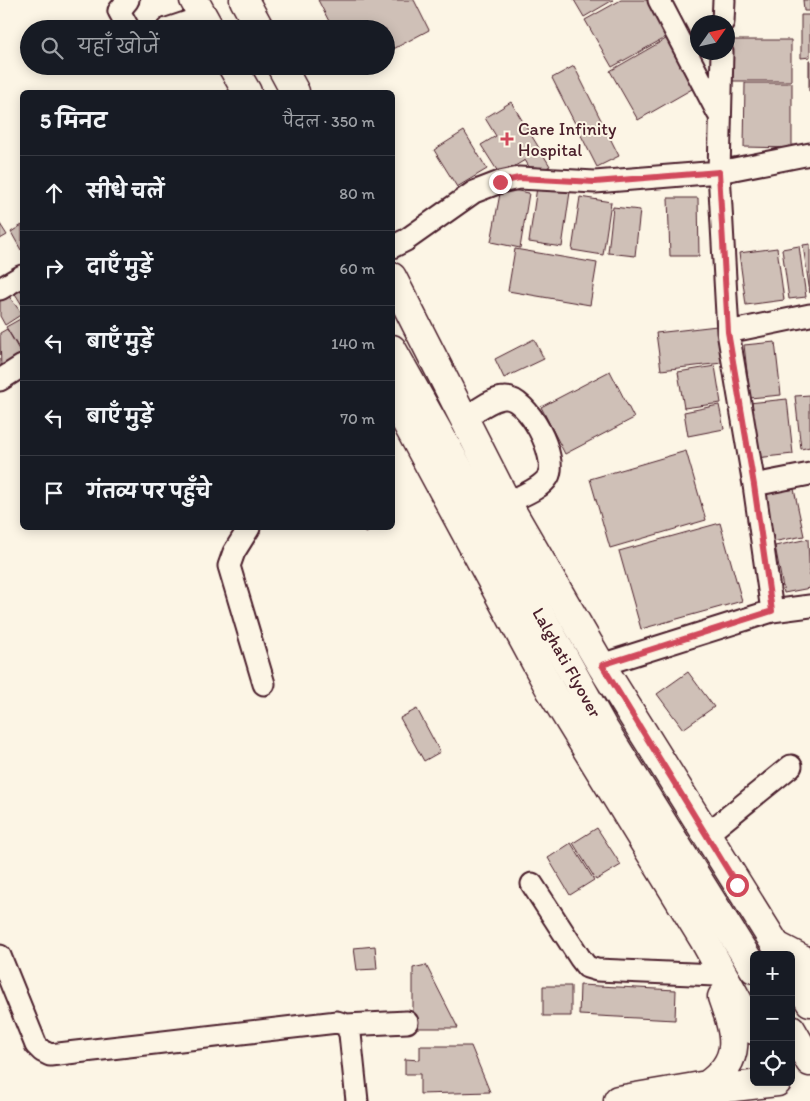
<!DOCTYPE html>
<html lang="hi">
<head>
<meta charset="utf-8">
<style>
	body { margin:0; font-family:Itim,"Playpen Sans Deva",sans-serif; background:#242831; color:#f1f3f6 }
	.controls { position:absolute; right:15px; bottom:15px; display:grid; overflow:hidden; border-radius:8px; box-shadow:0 2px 12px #0003 }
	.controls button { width:45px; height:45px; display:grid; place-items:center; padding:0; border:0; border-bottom:1px solid #363941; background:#171b24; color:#f1f3f6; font:25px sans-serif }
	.compass { position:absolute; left:690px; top:15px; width:45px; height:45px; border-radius:50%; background:#171b24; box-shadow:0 2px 12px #0003; rotate:56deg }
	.stop { position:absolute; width:15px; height:15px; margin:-11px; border:4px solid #d1495b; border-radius:50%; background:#fff }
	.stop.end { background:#d1495b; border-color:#fff; box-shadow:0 1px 5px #0008 }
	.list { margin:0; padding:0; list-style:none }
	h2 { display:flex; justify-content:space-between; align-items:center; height:65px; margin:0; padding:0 20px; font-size:21px }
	h2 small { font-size:16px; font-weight:400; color:#9ea1a6 }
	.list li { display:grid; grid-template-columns:32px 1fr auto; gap:15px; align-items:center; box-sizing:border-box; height:75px; padding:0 20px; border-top:1px solid #363941 }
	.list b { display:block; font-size:19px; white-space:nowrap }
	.list em { font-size:16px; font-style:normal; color:#9ea1a6 }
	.icon { flex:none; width:28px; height:28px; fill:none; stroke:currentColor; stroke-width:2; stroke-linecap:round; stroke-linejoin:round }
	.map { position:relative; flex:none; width:810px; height:1101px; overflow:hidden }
	.search { position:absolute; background:#171b24; box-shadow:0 2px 12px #0003; left:20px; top:20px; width:375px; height:55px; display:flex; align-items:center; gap:12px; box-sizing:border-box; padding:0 18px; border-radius:28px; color:#9ea1a6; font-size:19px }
	.panel { position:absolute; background:#171b24; box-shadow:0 2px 12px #0003; left:20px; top:90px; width:375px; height:440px; border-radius:8px }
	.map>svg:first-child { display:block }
	.building { fill:#cfc0b7; stroke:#4a1f2b }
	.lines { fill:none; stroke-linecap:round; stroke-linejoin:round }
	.minor-casing { stroke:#4a1f2b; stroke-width:25 }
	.major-casing { stroke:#4a1f2b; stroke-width:31 }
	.minor { stroke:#fcf5e5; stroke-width:21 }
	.major { stroke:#fcf5e5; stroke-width:28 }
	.route { stroke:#d1495b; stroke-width:6 }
	.poi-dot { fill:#d1495b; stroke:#fcf5e5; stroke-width:2 }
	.labels { text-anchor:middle; stroke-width:4; stroke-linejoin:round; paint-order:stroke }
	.poi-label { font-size:18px; fill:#4a1f2b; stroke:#fcf5e5; text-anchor:start }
	.street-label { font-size:18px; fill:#4a1f2b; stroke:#fcf5e5 }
</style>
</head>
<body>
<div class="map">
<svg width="810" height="1101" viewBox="0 0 810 1101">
	<rect width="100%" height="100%" fill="#fcf5e5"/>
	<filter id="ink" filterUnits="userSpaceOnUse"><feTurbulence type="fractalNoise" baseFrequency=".02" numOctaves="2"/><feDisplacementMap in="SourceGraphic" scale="10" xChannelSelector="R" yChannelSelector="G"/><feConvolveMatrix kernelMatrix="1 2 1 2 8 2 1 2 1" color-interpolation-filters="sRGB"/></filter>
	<g filter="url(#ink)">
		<!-- building -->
		<path class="building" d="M318,0h96l15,30 -43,23v-24h-53z
			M574,0h39l-29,17z
			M621,0h26l21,36 -56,31 -27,-47z
			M803,0h7v11h-6z
			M801,15h9v42l-9,1z
			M671,36l28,49 -61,35 -28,-49z
			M731,40h60v41h-59z
			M809,60h1v31h-1z
			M574,66l45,90 -22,11 -45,-89z
			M745,83h47v65l-48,-1z
			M511,102l39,64 -11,6 -3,-5 -5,3 -6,-10 -25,15 -19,-30 15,-9 -11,-18z
			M464,131l23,38 -30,18 -23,-37z
			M537,187l33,5 -8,55 -33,-5z
			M501,188l28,5 -9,55 -29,-6z
			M580,197l31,5 -8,53 -31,-5z
			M668,198h30l1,58h-29z
			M613,207l27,3 -5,46 -27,-3z
			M0,224l7,11 -7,4z
			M22,225v24l-1,1 -10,-18z
			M810,244v49l-7,-48z
			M799,246l7,51 -17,2 -7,-50z
			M777,248l7,52 -38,5 -7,-52z
			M515,249l82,14 -7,42 -82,-14z
			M22,286v19l-8,-13z
			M8,295l14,19 -17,11 -5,-9v-17z
			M22,318v35l-16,-26z
			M717,326l5,37 -61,7 -5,-37z
			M7,329l15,26 -21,14 -1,-36z
			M534,339l10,20 -40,19 -9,-19z
			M775,342l6,53 -31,3 -6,-53z
			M715,366l6,37 -37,5 -6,-36z
			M610,371l24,47 -69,36 -24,-47z
			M810,395v52l-9,2 -6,-53z
			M787,399l6,55 -37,4 -7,-55z
			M719,405l5,24 -36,7 -4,-24z
			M686,451l20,69 -96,28 -20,-69z
			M794,489l10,47 -32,6 -10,-47z
			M720,523l22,78 -101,28 -22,-78z
			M363,528h12l-9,5z
			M808,539l2,49 -26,5 -9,-47z
			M688,672l26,35 -31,22 -26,-35z
			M417,709l23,43 -16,9 -24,-43z
			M597,828l24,37 -25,15 -23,-37z
			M571,843l23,37 -24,15 -22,-37z
			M375,946l2,23 -20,1 -3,-22z
			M426,965l32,63h-45v-60z
			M580,985l96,5 -1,30 -96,-5z
			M543,986h28v30h-28z
			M420,1046h51l19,46 -70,2v-20h-15v-15l15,1z"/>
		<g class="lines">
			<defs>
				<path id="minor" d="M128,0l-9,11 10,18
					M659,0l59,113
					M723,22l1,-22
					M167,29l24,-8
					M722,52l-3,120 9,160 26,153 18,126
					M392,247l14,-7 68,-48 26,-10 19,-4 76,4 124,-10 91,-18
					M0,289l22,-13
					M728,332l82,-17
					M0,380l22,-14
					M464,418c12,-6 27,-20 41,-20 23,-1 54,60 43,79 -7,12 -28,19 -41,26
					M754,485l56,-11
					M249,528l-15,24 -5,14 35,118
					M601,665l171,-54 38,-5
					M706,835l85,-69
					M532,884l48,74 7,9 10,3 119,5
					M0,956l36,89 6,6 8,4 287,-33 9,3 4,9 7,67
					M346,1025l61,-3"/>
				<g id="major">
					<path d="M194,0l16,29"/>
					<path d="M244,0l16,29"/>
					<path d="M232,66l15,26"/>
					<path d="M281,66l14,26"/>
					<path d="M392,277l115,226 94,162 181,290"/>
					<path id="s1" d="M392,349l212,380 150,240"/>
					<path d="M392,396l159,295 153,249 50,90"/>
					<path d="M777,946l33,17"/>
					<path d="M791,970l19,32"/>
					<path d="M791,1029l19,33"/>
					<path d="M699,1091l78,-9"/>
					<path d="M618,1100l89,-15c37,-26 28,-51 15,-88"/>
				</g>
			</defs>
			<!-- minor casing -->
			<use href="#minor" class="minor-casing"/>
			<!-- major casing -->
			<use href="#major" class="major-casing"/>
			<!-- minor -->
			<use href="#minor" class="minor"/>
			<!-- major -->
			<use href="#major" class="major"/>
		</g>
	</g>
	<g class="lines" filter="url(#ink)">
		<!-- route -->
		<path class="route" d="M500,182l19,-4 76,4 124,-10 9,160 26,153 18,126 -170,54 135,220"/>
	</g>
	<!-- markers -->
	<path class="poi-dot" d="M504.5 131.5h5v5h5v5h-5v5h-5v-5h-5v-5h5z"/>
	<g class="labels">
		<!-- poi labels -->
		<g class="poi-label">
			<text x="518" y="135">Care Infinity<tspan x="518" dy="21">Hospital</tspan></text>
		</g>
		<!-- street labels -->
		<g class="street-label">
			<text dy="6" stroke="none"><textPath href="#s1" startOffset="359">Lalghati Flyover</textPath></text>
		</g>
	</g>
</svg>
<div class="controls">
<button>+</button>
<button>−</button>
<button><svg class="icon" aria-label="locate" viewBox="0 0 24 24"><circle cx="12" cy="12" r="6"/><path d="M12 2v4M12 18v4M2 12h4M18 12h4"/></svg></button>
</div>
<svg class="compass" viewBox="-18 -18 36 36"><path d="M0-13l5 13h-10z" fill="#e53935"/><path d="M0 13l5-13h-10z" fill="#9ea1a6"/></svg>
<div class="stop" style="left:737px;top:885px"></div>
<div class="stop end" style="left:500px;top:182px"></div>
<div class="search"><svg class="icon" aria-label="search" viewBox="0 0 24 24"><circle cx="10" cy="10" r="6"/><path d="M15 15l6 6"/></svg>यहाँ खोजें</div>
<section class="panel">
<h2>5 मिनट<small>पैदल · 350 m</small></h2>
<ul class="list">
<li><svg class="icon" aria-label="ahead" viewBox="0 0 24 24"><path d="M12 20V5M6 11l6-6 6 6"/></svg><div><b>सीधे चलें</b></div><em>80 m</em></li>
<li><svg class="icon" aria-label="right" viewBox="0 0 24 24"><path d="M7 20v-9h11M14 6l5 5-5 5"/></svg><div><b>दाएँ मुड़ें</b></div><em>60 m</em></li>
<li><svg class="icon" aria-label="left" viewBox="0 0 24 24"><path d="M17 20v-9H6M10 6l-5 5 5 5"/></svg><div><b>बाएँ मुड़ें</b></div><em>140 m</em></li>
<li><svg class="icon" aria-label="left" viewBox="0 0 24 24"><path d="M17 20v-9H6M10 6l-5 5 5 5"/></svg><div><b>बाएँ मुड़ें</b></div><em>70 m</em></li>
<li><svg class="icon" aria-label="arrive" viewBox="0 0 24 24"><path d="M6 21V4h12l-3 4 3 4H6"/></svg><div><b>गंतव्य पर पहुँचे</b></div></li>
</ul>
</section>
</div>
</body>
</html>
